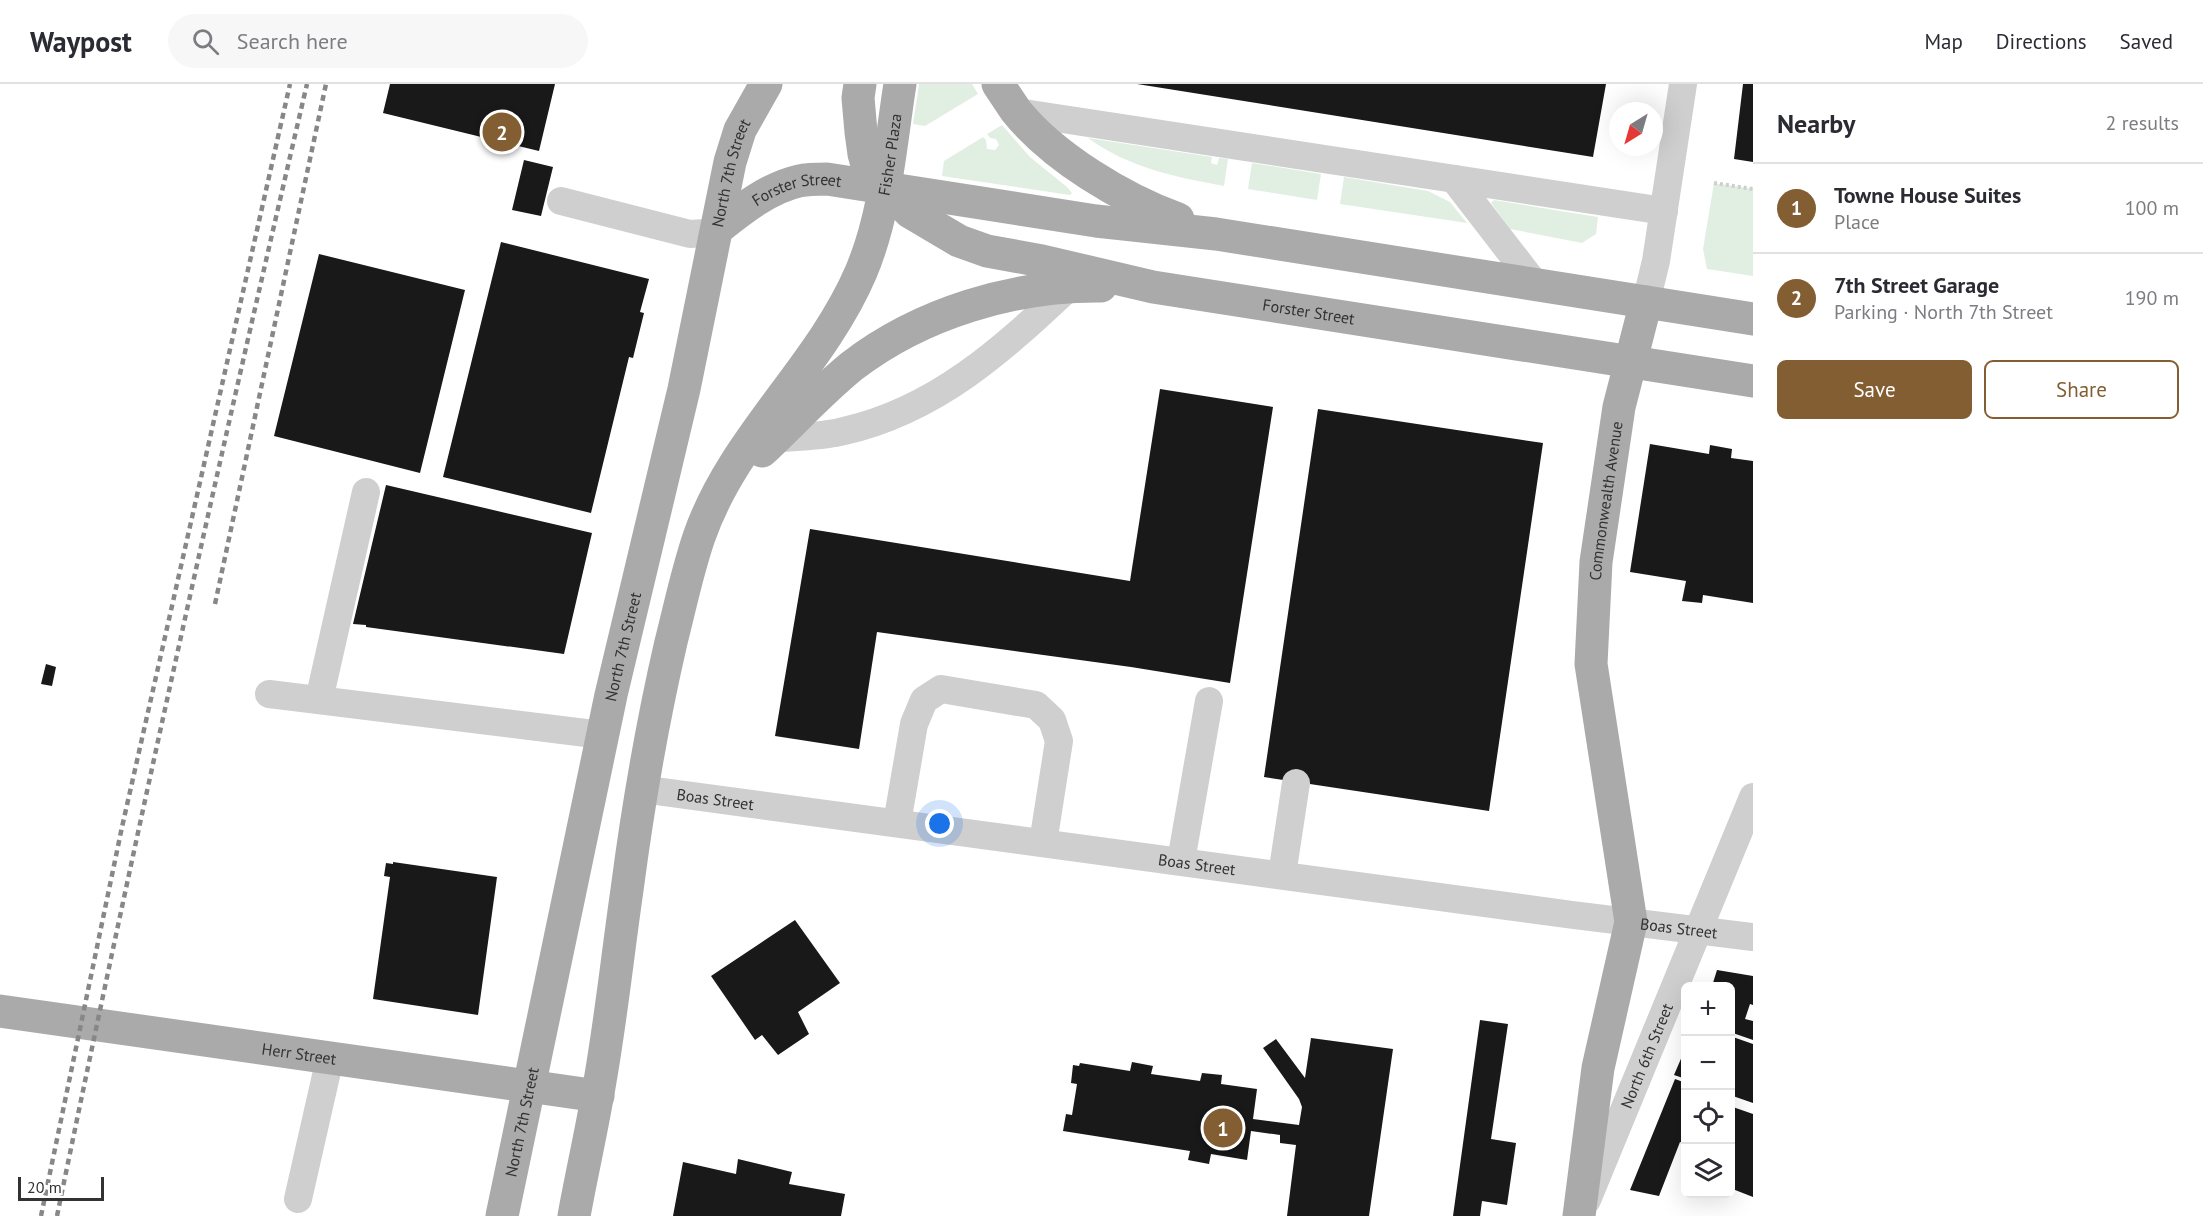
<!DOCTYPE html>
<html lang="en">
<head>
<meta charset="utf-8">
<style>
	body { margin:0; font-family:"PT Sans",sans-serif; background:#f7f7f7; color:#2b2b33 }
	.controls { position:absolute; right:18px; bottom:18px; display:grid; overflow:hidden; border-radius:9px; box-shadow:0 6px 24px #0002 }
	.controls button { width:54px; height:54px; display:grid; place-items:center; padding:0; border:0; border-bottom:2px solid #e1e1e2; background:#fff; color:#2b2b33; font:30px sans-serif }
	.compass { position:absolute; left:1609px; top:18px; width:54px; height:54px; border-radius:50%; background:#fff; box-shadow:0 6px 24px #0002; rotate:217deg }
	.scale { position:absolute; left:18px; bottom:15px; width:86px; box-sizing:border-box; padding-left:6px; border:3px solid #323232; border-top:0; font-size:16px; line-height:21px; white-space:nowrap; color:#323232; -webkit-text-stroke:4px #fff; paint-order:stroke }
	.you { position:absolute; left:940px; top:740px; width:21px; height:21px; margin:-15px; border:4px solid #fff; border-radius:50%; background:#1a73e8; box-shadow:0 0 0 9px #1a73e833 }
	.badge { display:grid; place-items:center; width:39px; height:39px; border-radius:50%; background:#825e32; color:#fff; font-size:20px; font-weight:700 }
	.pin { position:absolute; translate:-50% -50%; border:3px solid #fff; box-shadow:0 2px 6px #0006 }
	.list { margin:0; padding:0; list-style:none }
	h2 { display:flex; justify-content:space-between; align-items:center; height:78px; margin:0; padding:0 24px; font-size:26px }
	h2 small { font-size:20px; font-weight:400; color:#7c7c81 }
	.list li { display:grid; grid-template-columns:39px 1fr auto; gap:18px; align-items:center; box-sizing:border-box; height:90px; padding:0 24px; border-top:2px solid #e1e1e2 }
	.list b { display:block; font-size:22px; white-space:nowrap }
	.list p { margin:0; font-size:20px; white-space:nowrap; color:#7c7c81 }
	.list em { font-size:20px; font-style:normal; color:#7c7c81 }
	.actions { display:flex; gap:12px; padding:18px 24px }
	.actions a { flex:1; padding:14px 0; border:2px solid #825e32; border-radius:9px; text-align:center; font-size:21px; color:#825e32 }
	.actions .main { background:#825e32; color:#fff }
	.icon { flex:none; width:33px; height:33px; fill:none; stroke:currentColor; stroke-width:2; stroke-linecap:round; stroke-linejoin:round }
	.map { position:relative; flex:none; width:1753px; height:1132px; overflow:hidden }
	header { display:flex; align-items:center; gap:36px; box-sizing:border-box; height:84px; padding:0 30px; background:#fff; border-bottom:2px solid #e1e1e2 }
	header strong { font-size:28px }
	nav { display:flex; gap:33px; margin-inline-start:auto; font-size:21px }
	.search { width:420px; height:54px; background:#f7f7f7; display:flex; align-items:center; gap:15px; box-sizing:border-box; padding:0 21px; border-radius:33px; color:#7c7c81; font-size:22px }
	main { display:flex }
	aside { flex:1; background:#fff }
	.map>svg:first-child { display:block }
	.green { fill:#e1efe2 }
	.building { fill:#191919 }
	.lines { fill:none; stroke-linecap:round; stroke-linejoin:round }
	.path { stroke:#cfcfcf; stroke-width:4; stroke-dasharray:3 3; stroke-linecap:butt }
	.minor { stroke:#cfcfcf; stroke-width:28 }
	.major { stroke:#aaa; stroke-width:33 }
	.rail { stroke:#878787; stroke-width:4.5; stroke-dasharray:6 4.5; stroke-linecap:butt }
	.labels { text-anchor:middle; stroke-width:6; stroke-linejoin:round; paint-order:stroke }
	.street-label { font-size:16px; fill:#323232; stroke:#fff }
</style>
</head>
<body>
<header>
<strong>Waypost</strong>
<div class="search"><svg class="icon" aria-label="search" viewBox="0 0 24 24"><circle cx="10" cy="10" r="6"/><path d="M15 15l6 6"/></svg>Search here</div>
<nav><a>Map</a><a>Directions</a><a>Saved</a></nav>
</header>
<main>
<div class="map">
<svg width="1753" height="1132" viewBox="0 0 1753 1132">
	<rect width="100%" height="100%" fill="#fff"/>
	<!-- green -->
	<path class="green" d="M919,0h53l6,10 -53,32 -12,-2z
		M1002,41l28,32 37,30 5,6 -2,2 -128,-19 2,-15 39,-24 3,3 1,9 8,1 4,-5 -3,-6 -6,-1 -3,-4z
		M1088,54l124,19 -1,6 6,2 2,-7 9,1 -4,27c-48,-9 -95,-18 -136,-48z
		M1252,79l69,11 -4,26 -69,-11z
		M1344,93l84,14 22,11 17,21 -127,-19z
		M1714,99l39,6v87l-46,-7 -4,-20z
		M1494,116l104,17 -2,17 -14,9 -72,-14 -19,-26z"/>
	<!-- building -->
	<path class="building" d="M390,0h165l-16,67 -156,-38z
		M1137,0h469l-13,73z
		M1743,0h10v78l-19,-3z
		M524,76l29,7 -12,49 -29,-6z
		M501,158l148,37 -9,33 4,1 -11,45 -4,-1 -38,156 -148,-36z
		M319,170l146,36 -45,183 -146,-37z
		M1160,305l113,18 -43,276 -99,-16 -254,-35 -18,117 -84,-13 35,-207 320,52z
		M1318,325l225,34 -54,368 -225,-34z
		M1650,360l59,10 1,-9 22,4 -1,9 22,3v142l-50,-8 -1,8 -20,-2 4,-20 -56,-9z
		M386,401l206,48 -28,121 -198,-27v-2l-13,-1z
		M46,580l10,3 -4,19 -11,-2z
		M393,778l104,15 -19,138 -105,-16 17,-122 -6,-1 2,-13 7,1z
		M795,836l45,63 -42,29 11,22 -31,21 -16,-20 -7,5 -44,-64z
		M1717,886l36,6v29l-3,-1 -5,15 8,2v19l-23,-8v-46h-18z
		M1480,936l28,4 -17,115 25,4 -9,62 -25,-4 -2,15h-27z
		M1730,952l23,8v59l-23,-8z
		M1311,954l82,11 -24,167h-82l9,-71 -16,-2v-8l-29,-4 -4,29 -36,-6 -2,10 -21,-4 2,-9 -127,-20 3,-17 6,1 5,-31 -6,-1 2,-18 6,1 1,-3 50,8 2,-9 21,4 -2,8 49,7 2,-8 20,2 -1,9 36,5 -4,30 46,6 3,-18 -3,-8 -36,-51 13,-9 29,39z
		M1686,963v32l-12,-4z
		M1675,995l11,4v61l-6,-2 -21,54 -29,-6z
		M1730,1022l23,8v83l-23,-9z
		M738,1075l54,13 -3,12 56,10 -4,22h-168l10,-54 53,12z"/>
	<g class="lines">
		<!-- path -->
		<path class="path" d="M1714,99l39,6"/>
		<!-- minor -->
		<g class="minor">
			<path d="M1017,28l647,99"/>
			<path d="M1454,95l81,105"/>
			<path d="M561,117l129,33 15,-1 12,-4"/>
			<path d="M1646,218l10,-41 27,-177"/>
			<path d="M775,355c23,-3 47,-2 69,-8 93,-21 159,-82 226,-145"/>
			<path d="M269,610l333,41"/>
			<path d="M319,616l47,-208"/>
			<path id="s1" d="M641,705l932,126 180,22"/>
			<path d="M897,739l17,-99 10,-24 17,-11 95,16 16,15 7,21 -16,102"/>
			<path d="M1181,777l28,-160"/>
			<path d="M1282,791l14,-92"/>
			<path d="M298,1115l32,-141"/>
			<path id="s2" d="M1587,1116l166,-403"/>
		</g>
		<!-- major -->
		<g class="major">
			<path id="s3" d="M860,0l-2,14 3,34 3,22 4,14 42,44 49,29 28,10 55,10 111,26 600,94"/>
			<path d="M998,0c6,9 12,18 18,27 37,46 107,88 162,108"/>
			<path id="s4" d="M717,145c24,-19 51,-41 82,-48 9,-2 19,-2 28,-2l269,42 120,13 537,85"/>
			<path d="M762,367c30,-28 58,-59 90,-85 69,-53 162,-81 249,-80"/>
			<path id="s5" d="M0,927l598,85"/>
			<path id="s6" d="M502,1132l109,-521 73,-306 46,-227 10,-32 26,-46"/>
			<path id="s7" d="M574,1132c7,-39 16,-78 23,-118 13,-69 20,-139 30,-208 11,-84 25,-166 44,-248 9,-35 16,-70 28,-105 34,-99 121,-169 162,-265 25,-59 29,-125 39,-188"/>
			<path id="s8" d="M1579,1132l19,-148 33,-146 -40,-258 5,-102 23,-155 27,-105"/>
		</g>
		<!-- rail -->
		<path class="rail" d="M215,520l111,-520
			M41,1132l81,-389 168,-743
			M57,1132c78,-379 162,-756 250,-1132"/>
	</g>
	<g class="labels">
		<!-- street labels -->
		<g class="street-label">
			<text dy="6" stroke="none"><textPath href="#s7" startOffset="1124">Fisher Plaza</textPath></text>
			<text dy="6" stroke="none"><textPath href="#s6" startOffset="1068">North 7th Street</textPath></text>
			<text dy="6" stroke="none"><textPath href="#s4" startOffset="92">Forster Street</textPath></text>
			<text dy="6" stroke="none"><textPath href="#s3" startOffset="560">Forster Street</textPath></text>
			<text dy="6" stroke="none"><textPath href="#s8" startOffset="724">Commonwealth Avenue</textPath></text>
			<text dy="6" stroke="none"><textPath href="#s6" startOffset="582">North 7th Street</textPath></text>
			<text dy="6" stroke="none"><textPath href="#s1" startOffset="75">Boas Street</textPath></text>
			<text dy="6" stroke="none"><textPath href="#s1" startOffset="561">Boas Street</textPath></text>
			<text dy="6" stroke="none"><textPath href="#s1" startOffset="1047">Boas Street</textPath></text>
			<text dy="6" stroke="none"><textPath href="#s5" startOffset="302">Herr Street</textPath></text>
			<text dy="6" stroke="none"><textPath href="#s2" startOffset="156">North 6th Street</textPath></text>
			<text dy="6" stroke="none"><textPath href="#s6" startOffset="96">North 7th Street</textPath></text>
		</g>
	</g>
</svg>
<div class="controls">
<button>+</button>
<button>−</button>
<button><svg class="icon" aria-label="locate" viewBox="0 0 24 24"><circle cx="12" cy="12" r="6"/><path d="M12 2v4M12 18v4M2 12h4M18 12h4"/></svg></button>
<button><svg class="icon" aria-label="layers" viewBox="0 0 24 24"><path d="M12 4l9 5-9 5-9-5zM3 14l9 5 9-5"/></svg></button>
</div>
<svg class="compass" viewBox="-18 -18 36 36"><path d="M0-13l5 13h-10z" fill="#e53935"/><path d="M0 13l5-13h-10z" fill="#7c7c81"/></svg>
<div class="scale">20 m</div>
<div class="you"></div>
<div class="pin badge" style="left:1223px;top:1044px">1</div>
<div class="pin badge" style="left:502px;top:48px">2</div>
</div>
<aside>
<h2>Nearby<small>2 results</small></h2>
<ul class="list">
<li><span class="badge">1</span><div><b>Towne House Suites</b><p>Place</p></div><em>100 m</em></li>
<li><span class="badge">2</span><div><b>7th Street Garage</b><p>Parking · North 7th Street</p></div><em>190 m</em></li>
</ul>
<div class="actions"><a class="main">Save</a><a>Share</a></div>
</aside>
</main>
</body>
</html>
